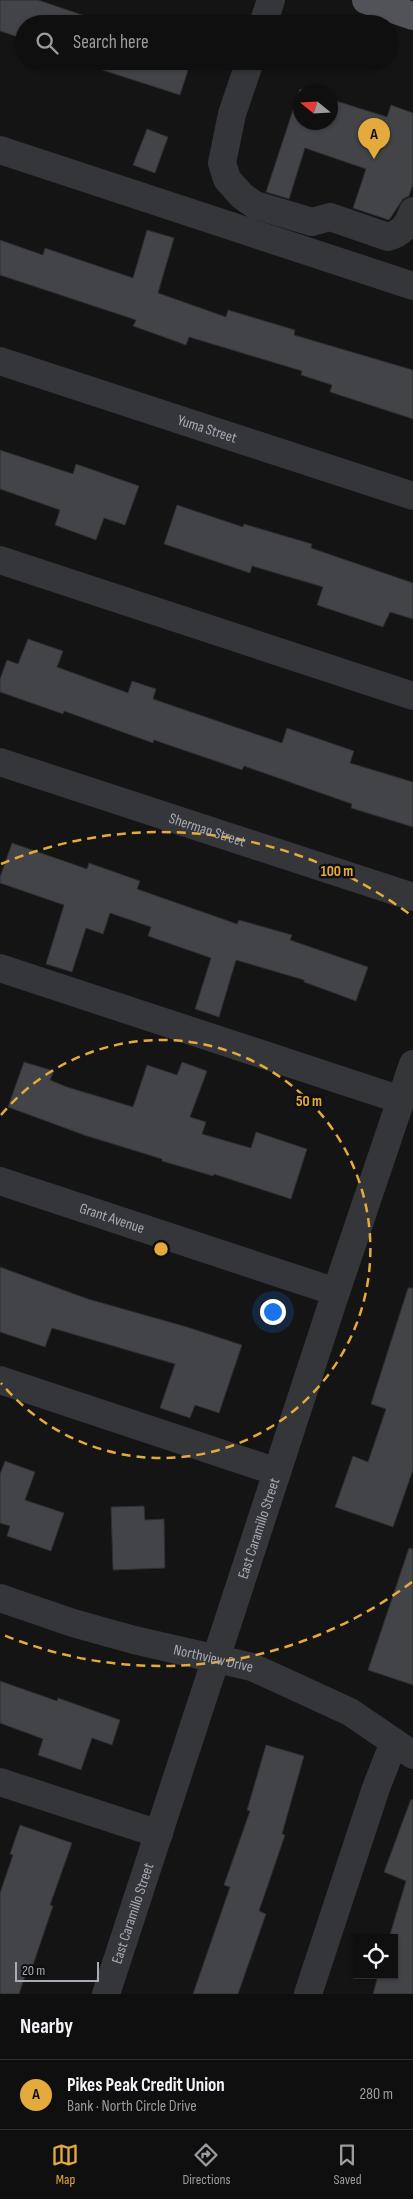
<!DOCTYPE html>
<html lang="en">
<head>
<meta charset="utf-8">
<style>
	body { margin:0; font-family:"Sofia Sans Condensed",sans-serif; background:#181819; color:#f1f3f6 }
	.controls { position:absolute; right:15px; bottom:15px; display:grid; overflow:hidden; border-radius:0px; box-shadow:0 1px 4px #0004 }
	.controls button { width:45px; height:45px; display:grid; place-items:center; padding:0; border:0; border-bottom:1px solid #2f2f30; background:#0f0f10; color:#f1f3f6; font:25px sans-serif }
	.compass { position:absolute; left:293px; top:85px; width:45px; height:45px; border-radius:50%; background:#0f0f10; box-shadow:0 1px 4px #0004; rotate:288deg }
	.scale { position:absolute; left:15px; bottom:12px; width:84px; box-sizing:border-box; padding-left:5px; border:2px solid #a6abb5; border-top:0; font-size:14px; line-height:18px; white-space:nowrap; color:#a6abb5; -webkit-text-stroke:4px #0f0f10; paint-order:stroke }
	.you { position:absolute; left:272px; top:1311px; width:18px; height:18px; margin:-12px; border:4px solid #fff; border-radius:50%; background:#1a73e8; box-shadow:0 0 0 8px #1a73e833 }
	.badge { display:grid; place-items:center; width:32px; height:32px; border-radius:50%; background:#e5aa3c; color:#111; font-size:16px; font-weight:700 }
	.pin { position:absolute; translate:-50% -41px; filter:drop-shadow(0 1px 2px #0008) }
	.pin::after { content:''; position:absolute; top:26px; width:18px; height:15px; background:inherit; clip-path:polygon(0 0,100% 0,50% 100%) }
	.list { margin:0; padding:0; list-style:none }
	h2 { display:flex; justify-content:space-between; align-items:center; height:65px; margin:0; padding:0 20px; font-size:21px }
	h2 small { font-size:16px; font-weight:400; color:#9b9c9f }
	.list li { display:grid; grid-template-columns:32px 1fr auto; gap:15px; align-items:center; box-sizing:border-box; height:70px; padding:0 20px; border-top:1px solid #2f2f30 }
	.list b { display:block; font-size:19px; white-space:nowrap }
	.list p { margin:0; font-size:16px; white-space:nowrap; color:#9b9c9f }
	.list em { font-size:16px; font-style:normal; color:#9b9c9f }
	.icon { flex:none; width:28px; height:28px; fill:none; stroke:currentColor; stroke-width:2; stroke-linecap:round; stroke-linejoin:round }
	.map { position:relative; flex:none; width:413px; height:1994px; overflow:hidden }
	.search { position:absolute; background:#0f0f10; box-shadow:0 1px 4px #0004; left:15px; right:15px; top:15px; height:55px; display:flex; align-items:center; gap:12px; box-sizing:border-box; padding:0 18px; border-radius:28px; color:#9b9c9f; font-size:19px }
	.sheet { height:135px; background:#0f0f10 }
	nav { display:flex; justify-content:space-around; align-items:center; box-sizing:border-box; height:70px; border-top:1px solid #2f2f30; background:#0f0f10; font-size:14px; color:#9b9c9f }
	nav a { display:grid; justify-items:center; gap:2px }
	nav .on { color:#e5aa3c }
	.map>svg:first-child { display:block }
	.building { fill:#434448; stroke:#2e2e31 }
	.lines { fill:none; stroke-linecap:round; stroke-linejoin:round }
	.minor { stroke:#35363a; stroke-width:28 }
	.major { stroke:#515359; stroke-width:28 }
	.ring { fill:none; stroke:#e5aa3c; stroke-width:2.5; stroke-dasharray:9 6 }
	.labels { text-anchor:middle; stroke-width:5; stroke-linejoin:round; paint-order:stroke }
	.street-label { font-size:15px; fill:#a6abb5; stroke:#0f0f10 }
	.centre { fill:#e5aa3c; stroke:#0f0f10; stroke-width:2.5 }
	.ring-label { font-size:15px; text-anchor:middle; font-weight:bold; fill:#e5aa3c; stroke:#0f0f10; stroke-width:5; stroke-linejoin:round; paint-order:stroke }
</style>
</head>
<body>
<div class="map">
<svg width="413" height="1994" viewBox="0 0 413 1994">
	<rect width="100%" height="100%" fill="#141415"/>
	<!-- building -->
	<path class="building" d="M0,0h38l68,23 -82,1v15l-24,-8z
		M90,61h101l-11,34 -90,-29z
		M300,89l12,3h-12v30h30v-23l57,18 4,-12 22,8v71l-4,12 -6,3 -14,21 -36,-12 13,-39 -61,-21 -16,51 -23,-7z
		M147,129l21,8 -13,36 -22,-8z
		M147,230l27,8 -16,55 68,24 2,-7 67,20 -1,5 119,35v49l-83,-27 2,-7 -31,-10 1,-4 -113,-34 -3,8 -53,-19 3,-6 -136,-45v-35l43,15 2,-7 88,30z
		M0,450l73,24 3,-10 63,22 -14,39 -21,-7 -8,22 -41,-15 5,-15 -60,-21z
		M177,505l66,22 1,-3 68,20 -1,4 102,35v36l-23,-7 -7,15 -66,-22 6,-18 -71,-21 -2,7 -86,-29z
		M28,639l35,12 -6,16 71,26 4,-12 24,8 -3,10 129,44 5,-15 67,23 -4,12 63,19v45l-62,-19 1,-4 -108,-38 -2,4 -88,-30 -1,3 -89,-32 -1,3 -63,-22v-13l7,-19 11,4z
		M12,843l75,26 2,-6 51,18 -3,8 100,35 2,-4 53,15 -2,5 78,27 -12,34 -52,-19v-2l-68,-20 -17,57 -24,-8 16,-51 -63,-22 3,-9 -41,-14 -7,21 -17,-6 -14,44 -26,-8 18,-59 -64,-22v-6z
		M24,1062l30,9 -4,9 17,7 66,20 14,-42 30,10 5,-13 25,9 -17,46 16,5 -4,12 49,14 5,-16 51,17 -16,50 -77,-25 -1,2 -51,-15v-2l-78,-24 -76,-28z
		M0,1267l88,32 99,28 55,18 -23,68 -24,-8 -5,13 -30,-10 15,-44 -123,-36 -7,19 -45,-15z
		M408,1288h5v182l-20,57 -58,-20 18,-51 15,6 18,-53 -15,-5z
		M5,1461l30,11 -10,28 39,13 -13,38 -44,-15 3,-10 -10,-3v-49z
		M144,1506l1,14 19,-1 1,49 -52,2 -2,-63z
		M409,1548l4,1v136l-45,-15z
		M0,1681l57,20 1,-3 62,22 -8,25 -20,-7 -11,32 -43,-15 5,-16 -43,-16z
		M266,1745l38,11 -22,78 3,1 -26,76 7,3 -28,80h-45l37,-107 -6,-2 26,-74 -3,-1z
		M411,1799l2,1v194h-40l5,-19h16v-37h-5l17,-57 -22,-9z
		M20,1825l52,18 -22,62 3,1 -22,65 -4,-1 -8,24h-19v-101l13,-38 -3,-1z"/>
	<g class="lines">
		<!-- minor -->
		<g class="minor">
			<path d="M263,24l8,-24"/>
			<path d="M250,61l-18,53 -10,49 5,16 15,17 13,9 57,17 18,-5 58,20c15,-4 20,-13 25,-26"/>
			<path d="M0,150l413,136"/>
			<path id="s1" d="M0,361l413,135"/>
			<path d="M0,560l413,136"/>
			<path id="s2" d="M0,762l413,135"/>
			<path d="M0,968l401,132"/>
			<path id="s3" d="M0,1181l336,111"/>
			<path d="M0,1380l277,92"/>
			<path id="s4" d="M0,1598l73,25 61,17 118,27 98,45 63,43"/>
			<path d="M0,1782l159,52"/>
			<path id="s5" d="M106,1994l230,-702 77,-228"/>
			<path d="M308,1994l68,-206 18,-46"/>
		</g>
		<!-- major -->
		<path class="major" d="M366,0l47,16"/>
	</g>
	<!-- distance rings -->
	<g class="ring">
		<path d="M1 1115A209 209 0 1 1 1 1383"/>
		<path d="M412 1582A417 417 0 0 1 1 1634M1 864A417 417 0 0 1 412 916"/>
	</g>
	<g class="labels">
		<!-- street labels -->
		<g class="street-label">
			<text dy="5" stroke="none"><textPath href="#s1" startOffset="218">Yuma Street</textPath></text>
			<text dy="5" stroke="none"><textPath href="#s2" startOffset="218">Sherman Street</textPath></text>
			<text dy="5" stroke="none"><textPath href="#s3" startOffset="118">Grant Avenue</textPath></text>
			<text dy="5" stroke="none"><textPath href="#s5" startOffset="490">East Caramillo Street</textPath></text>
			<text dy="5" stroke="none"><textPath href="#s4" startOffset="222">Northview Drive</textPath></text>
			<text dy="5" stroke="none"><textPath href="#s5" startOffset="85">East Caramillo Street</textPath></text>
		</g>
	</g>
	<circle cx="161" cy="1249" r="8" class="centre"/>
	<g class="ring-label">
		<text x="337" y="876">100 m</text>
		<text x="309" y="1106">50 m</text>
	</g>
</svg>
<div class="controls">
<button><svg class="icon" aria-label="locate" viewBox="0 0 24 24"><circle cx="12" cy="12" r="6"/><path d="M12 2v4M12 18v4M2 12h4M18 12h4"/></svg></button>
</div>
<svg class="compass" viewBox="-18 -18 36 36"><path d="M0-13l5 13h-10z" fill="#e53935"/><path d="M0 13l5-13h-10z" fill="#9b9c9f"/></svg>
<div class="scale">20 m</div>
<div class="you"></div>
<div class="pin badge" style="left:374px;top:159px">A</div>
<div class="search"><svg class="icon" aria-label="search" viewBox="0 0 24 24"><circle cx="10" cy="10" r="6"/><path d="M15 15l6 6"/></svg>Search here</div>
</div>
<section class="sheet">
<h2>Nearby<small></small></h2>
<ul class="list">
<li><span class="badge">A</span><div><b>Pikes Peak Credit Union</b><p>Bank · North Circle Drive</p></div><em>280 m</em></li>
</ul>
</section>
<nav>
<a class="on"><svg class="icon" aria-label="map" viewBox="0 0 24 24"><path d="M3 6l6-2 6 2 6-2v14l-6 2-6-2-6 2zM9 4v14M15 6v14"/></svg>Map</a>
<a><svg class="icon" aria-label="directions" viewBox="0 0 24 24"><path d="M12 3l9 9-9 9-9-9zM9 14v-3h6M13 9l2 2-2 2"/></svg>Directions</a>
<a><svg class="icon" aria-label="saved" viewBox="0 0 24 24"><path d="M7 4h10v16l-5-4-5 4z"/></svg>Saved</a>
</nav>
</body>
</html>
